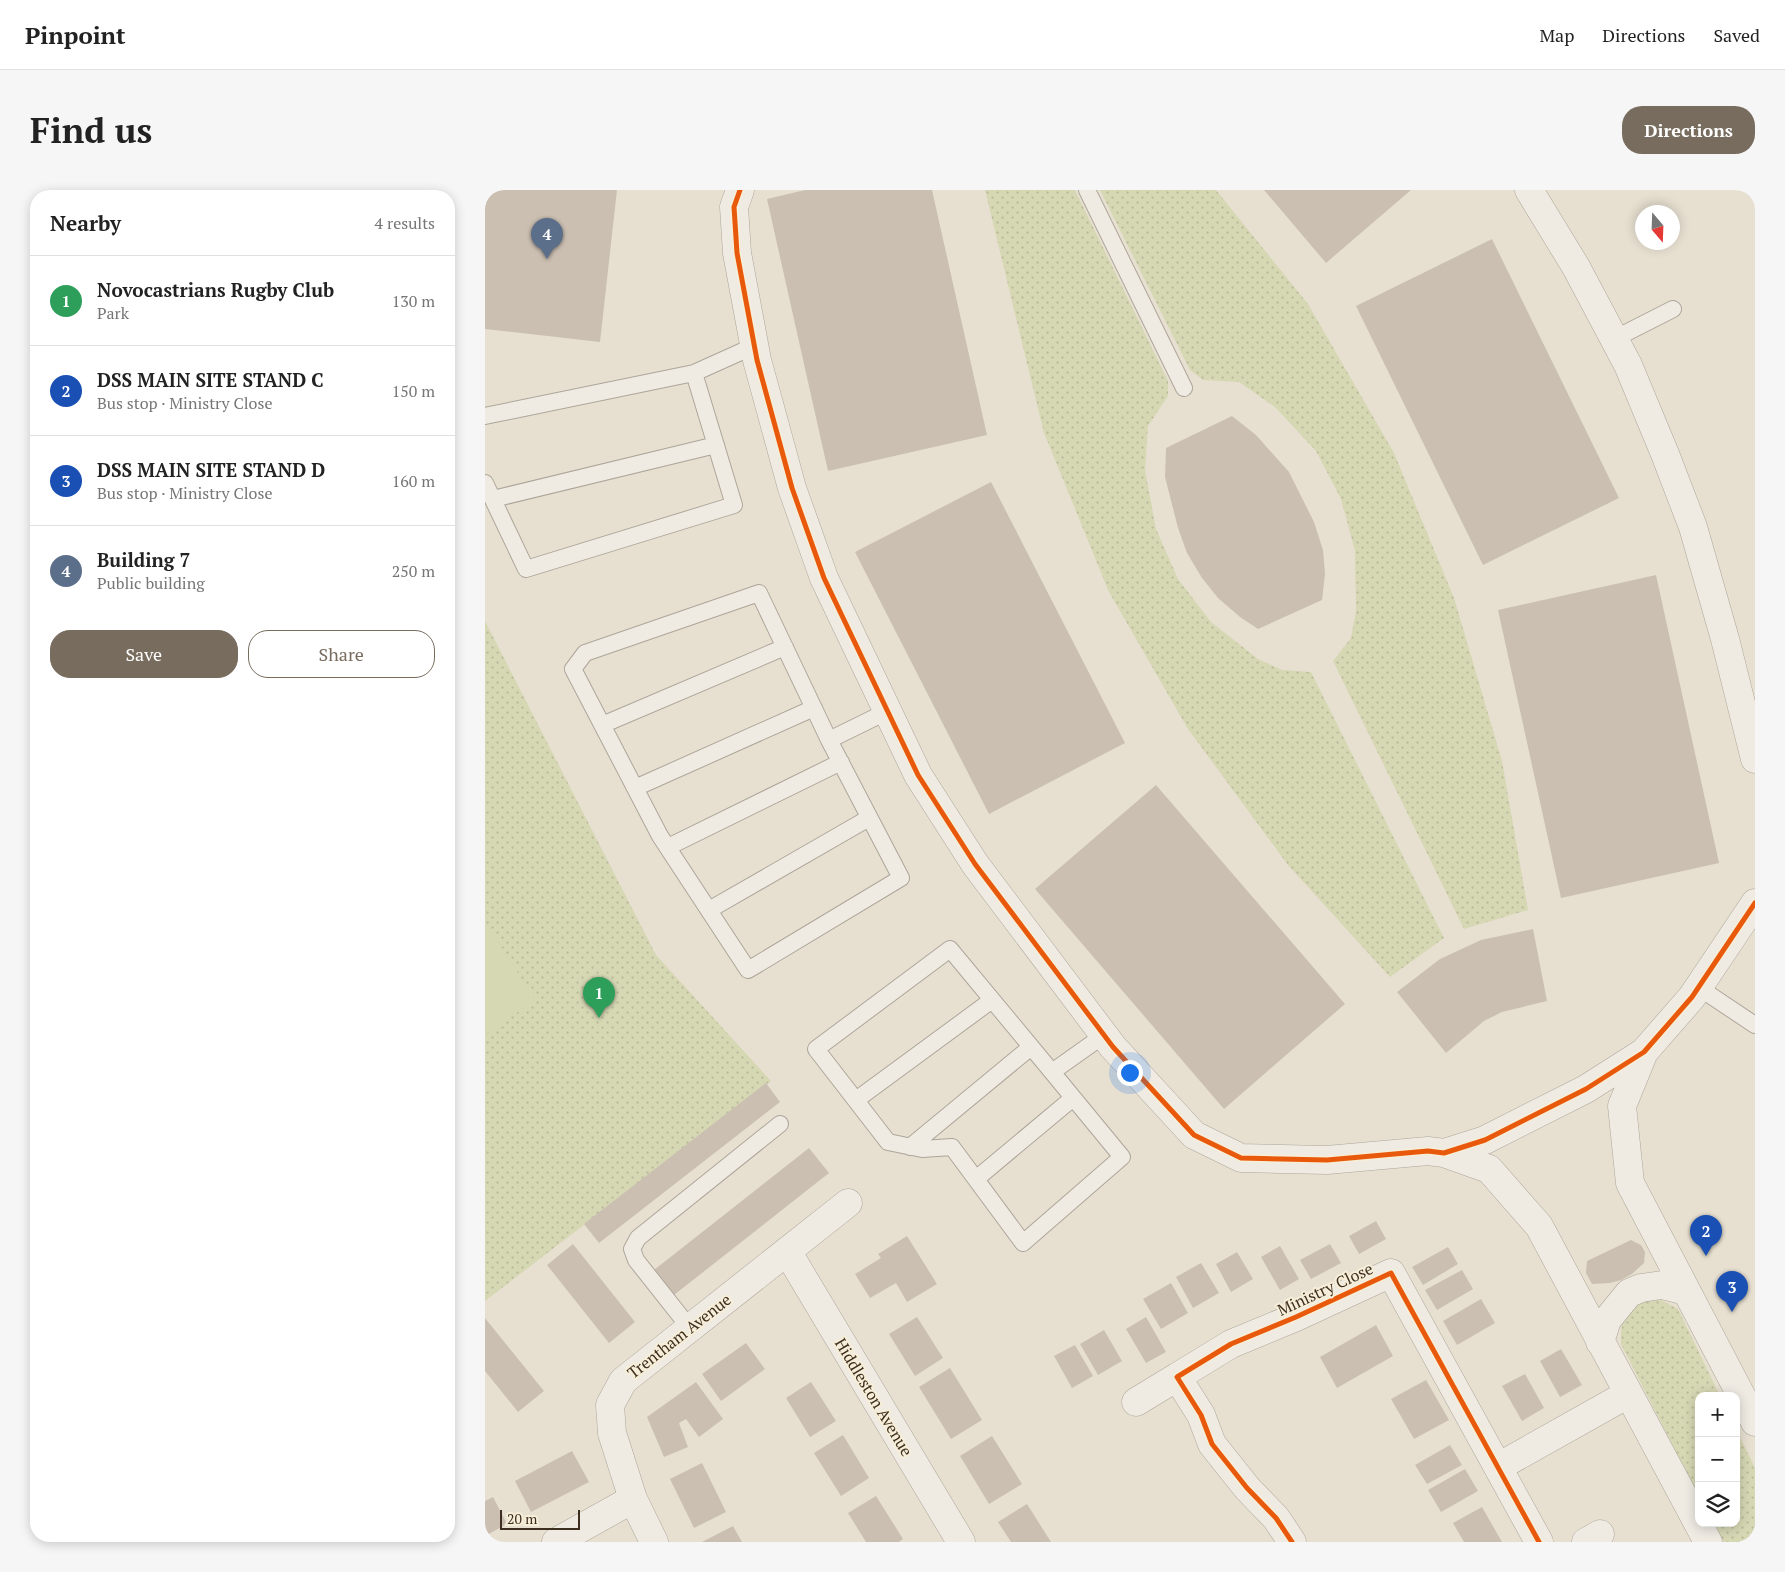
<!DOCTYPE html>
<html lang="en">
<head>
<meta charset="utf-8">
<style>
	body { margin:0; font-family:"PT Serif",serif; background:#f6f6f6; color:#222 }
	.controls { position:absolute; right:15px; bottom:15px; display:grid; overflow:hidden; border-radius:10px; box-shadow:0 2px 12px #0003 }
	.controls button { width:45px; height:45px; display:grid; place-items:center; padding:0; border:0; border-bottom:1px solid #e0e0e0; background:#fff; color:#222; font:25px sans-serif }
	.compass { position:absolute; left:1150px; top:15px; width:45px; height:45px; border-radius:50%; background:#fff; box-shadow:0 2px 12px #0003; rotate:161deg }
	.scale { position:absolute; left:15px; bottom:12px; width:80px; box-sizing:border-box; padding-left:5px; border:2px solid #3d2e20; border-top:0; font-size:14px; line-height:18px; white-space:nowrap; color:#3d2e20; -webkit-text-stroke:4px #f7eed8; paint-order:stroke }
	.you { position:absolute; left:644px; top:882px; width:18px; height:18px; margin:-12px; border:4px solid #fff; border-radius:50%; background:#1a73e8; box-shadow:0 0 0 8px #1a73e833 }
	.badge { display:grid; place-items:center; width:32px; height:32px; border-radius:50%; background:#786c5e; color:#fff; font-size:16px; font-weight:700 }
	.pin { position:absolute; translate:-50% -41px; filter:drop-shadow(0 1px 2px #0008) }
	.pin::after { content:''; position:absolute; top:26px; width:18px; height:15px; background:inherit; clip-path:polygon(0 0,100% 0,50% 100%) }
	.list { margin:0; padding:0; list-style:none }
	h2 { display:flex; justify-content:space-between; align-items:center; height:65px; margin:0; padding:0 20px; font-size:21px }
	h2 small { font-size:16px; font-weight:400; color:#767676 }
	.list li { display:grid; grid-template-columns:32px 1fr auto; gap:15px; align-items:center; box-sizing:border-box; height:90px; padding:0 20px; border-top:1px solid #e0e0e0 }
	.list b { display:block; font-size:19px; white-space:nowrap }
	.list p { margin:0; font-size:16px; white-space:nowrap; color:#767676 }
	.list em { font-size:16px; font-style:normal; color:#767676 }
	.actions { display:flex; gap:10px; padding:15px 20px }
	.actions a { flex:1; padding:11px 0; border:1px solid #786c5e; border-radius:20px; text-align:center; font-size:18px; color:#786c5e }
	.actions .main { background:#786c5e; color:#fff }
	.icon { flex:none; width:28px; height:28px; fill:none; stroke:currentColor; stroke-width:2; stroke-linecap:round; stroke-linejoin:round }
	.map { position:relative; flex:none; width:1270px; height:1352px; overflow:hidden; border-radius:20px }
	header { display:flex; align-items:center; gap:30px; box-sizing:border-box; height:70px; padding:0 25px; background:#fff; border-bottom:1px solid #e0e0e0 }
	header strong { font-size:24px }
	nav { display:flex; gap:28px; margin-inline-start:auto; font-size:18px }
	.intro { display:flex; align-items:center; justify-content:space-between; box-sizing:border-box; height:120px; padding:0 30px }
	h1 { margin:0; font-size:35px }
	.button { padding:12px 22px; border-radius:20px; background:#786c5e; color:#fff; font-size:18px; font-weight:700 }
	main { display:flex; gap:30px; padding:0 30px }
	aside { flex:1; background:#fff; border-radius:20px; box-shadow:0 2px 12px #0003 }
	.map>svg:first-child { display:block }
	.grass { fill:url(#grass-dots) }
	.pitch { fill:#d6d7b3 }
	.building { fill:#cbbfb2 }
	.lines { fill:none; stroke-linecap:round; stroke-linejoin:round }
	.service-casing { stroke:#ada599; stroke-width:18 }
	.minor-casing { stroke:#ada599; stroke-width:29 }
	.service { stroke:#efebe3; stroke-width:16 }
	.minor { stroke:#efebe3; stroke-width:28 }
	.cycleway-casing { stroke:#f7eed8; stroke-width:8 }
	.cycleway { stroke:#e8590c; stroke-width:5 }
	.labels { text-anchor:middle; stroke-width:4; stroke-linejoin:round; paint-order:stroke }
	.street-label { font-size:16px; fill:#3d2e20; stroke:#f7eed8 }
</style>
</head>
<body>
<header>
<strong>Pinpoint</strong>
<nav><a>Map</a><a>Directions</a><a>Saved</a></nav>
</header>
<div class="intro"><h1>Find us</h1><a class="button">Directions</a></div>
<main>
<aside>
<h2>Nearby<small>4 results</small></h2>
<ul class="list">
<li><span class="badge" style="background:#2e9e5b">1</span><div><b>Novocastrians Rugby Club</b><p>Park</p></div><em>130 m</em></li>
<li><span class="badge" style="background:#1a4fb4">2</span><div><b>DSS MAIN SITE STAND C</b><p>Bus stop · Ministry Close</p></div><em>150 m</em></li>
<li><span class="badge" style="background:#1a4fb4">3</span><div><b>DSS MAIN SITE STAND D</b><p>Bus stop · Ministry Close</p></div><em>160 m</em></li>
<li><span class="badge" style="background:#5c6f8a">4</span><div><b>Building 7</b><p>Public building</p></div><em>250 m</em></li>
</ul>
<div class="actions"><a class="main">Save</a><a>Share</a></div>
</aside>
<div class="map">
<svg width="1270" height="1352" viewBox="0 0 1270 1352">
	<defs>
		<pattern id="grass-dots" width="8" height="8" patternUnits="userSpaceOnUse" patternTransform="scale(1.25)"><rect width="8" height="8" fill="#d6d7b3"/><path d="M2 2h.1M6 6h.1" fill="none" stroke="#b9b99a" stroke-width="1.8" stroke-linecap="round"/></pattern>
	</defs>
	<rect width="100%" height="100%" fill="#e7e0d1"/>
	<!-- grass -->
	<path class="grass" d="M500,0h90l93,191v15l-20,30 -3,44 11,59 22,50 33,43 47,37 24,11 29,2 133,266 -54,39 -102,-112 -100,-136 -79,-137 -65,-159z
		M615,0h116l92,114 86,149 60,145 48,163 26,149 -64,19 -131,-268 18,-23 5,-27 -1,-60 -14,-52 -25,-48 -41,-44 -36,-25 -36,-2 -13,-10z
		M0,431l171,334 115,126 -286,220z
		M1159,1110h17l17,9 42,87h-21v101l-78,-153c0,-25 1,-31 23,-44z
		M1251,1239l19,39v74h-31l-12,-19h24z"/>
	<!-- pitch -->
	<path class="pitch" d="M0,731l50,79 -50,35z"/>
	<!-- building -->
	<path class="building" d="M0,0h132l-17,152 -115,-13z
		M320,0h127l55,245 -159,36 -61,-272z
		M779,0h147l-85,73z
		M1007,49l127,259 -136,67 -127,-259z
		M747,226l24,19 33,37 25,50 9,28 2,24 -3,26 -64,29 -18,-12 -22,-19 -16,-20 -15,-25 -9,-25 -13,-51 1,-29z
		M506,292l134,261 -136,71 -134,-262z
		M1171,385l63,288 -158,35 -63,-288z
		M671,595l189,219 -121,105 -189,-220z
		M1048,739l14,72 -45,11 -18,9 -38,32 -49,-61 43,-33 41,-19z
		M281,893l14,19 -181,141 -15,-19z
		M324,958l20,25 -155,122 -20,-25z
		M891,1031l10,18 -27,15 -10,-18z
		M422,1046l30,48 -30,18 -11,-19 -26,15 -15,-24 26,-16 -3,-4z
		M1146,1050l10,5 4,7 -1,11 -12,11 -11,6 -11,3 -18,1 -6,-11 1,-12z
		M88,1054l62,78 -26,21 -62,-78z
		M845,1054l11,19 -30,16 -11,-19z
		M795,1056l19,33 -19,11 -19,-33z
		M963,1057l10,17 -35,21 -11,-18z
		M752,1062l16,27 -22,13 -15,-28z
		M716,1073l18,30 -26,15 -17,-31z
		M977,1080l11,19 -36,21 -12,-20z
		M686,1093l17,30 -27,16 -18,-30z
		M996,1109l14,24 -38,22 -14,-24z
		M432,1127l26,41 -28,18 -26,-42z
		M661,1127l20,35 -20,11 -20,-34z
		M0,1128l59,73 -26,21 -33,-41z
		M891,1135l17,31 -56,32 -17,-31z
		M619,1140l18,31 -24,14 -18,-31z
		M261,1153l19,26 -44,32 -19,-27z
		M590,1155l18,31 -21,12 -18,-32z
		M1076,1159l21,36 -22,12 -20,-36z
		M465,1178l32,52 -31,19 -32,-52z
		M1040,1184l19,34 -22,13 -20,-35z
		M941,1190l23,40 -35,19 -23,-40z
		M211,1192l27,37 -24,18 -13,-18 -7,4 9,24 -24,10 -17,-40z
		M326,1192l25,39 -26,16 -24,-39z
		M358,1245l26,43 -28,18 -27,-43z
		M507,1246l30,48 -33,20 -29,-48z
		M965,1255l12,20 -35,19 -12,-19z
		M87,1261l17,31 -58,30 -16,-31z
		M217,1273l24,49 -32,16 -24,-49z
		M980,1279l13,22 -37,21 -13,-22z
		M391,1306l27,43 -4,3h-33l-18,-29z
		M8,1307l14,27 -22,12v-35z
		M542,1314l24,38h-40l-13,-20z
		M997,1317l20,35h-38l-11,-19z
		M248,1336l9,16h-40z"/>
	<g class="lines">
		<defs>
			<path id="service" d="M602,0l97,198
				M1129,149l59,-30
				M0,226l209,-43 60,-27
				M0,293l41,86 208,-64 -40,-132
				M8,309l223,-54
				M117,535l183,-78
				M344,550l-70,-147 -174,60 -12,16 87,167 88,134 153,-92 -72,-138 59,-29
				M150,598l179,-80
				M183,657l173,-85
				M224,720l160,-92
				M1213,797l57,38
				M567,882l-102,-123 -134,100 72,93 34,7 30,-2 71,96 99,-86 -70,-85 52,-37
				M371,910l136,-100
				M425,957l121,-100
				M491,989l97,-81
				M204,1137l-53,-67 -4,-11 6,-11 142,-114"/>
			<path id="minor" d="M255,0l-6,17 3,46 20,107 35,128 32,90 94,197 57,89 138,183 81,88 47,23 86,2 101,-9 16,2 41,-13 101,-51 58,-37 48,-55 63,-94
				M1044,0l47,77 52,98 37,89 28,73 32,112 30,120
				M1159,862l-22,54 8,77 125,239
				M959,963l45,16 50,57 169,316
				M302,1061l174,291
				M1115,1152l7,-22 22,-27 12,-5 21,-3 24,6
				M651,1212l41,-25
				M1013,1277l130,-73
				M71,1352l77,-43
				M169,1352l-21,-43 -21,-66 -2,-28 13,-24 225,-178
				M807,1352l-16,-24 -29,-30 -35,-44 -11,-29 -24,-38 54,-33 65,-27 95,-44 148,269
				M1101,1352l14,-8"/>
		</defs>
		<!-- service casing -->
		<use href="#service" class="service-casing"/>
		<!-- minor casing -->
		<use href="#minor" class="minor-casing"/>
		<!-- service -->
		<use href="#service" class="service"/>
		<!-- minor -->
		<use href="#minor" class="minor"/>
		<defs>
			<path id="cycleway" d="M255,0l-6,17 3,46 20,107 35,128 32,90 94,197 57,89 138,183 81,88 47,23 86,2 101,-9 16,2 41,-13 101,-51 58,-37 48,-55 63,-94
				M807,1352l-16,-24 -29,-30 -35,-44 -11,-29 -24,-38 54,-33 65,-27 95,-44 148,269"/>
		</defs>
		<!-- cycleway casing -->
		<use href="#cycleway" class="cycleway-casing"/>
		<!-- cycleway -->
		<use href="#cycleway" class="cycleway"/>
	</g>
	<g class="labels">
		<!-- street labels -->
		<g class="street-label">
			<text transform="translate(840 1099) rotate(-25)" y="6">Ministry Close</text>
			<text transform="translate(194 1146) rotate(-38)" y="6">Trentham Avenue</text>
			<text transform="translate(389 1207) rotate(59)" y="6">Hiddleston Avenue</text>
		</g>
	</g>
</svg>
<div class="controls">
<button>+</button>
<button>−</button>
<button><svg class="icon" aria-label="layers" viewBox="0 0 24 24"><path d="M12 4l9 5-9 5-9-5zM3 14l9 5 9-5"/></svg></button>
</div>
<svg class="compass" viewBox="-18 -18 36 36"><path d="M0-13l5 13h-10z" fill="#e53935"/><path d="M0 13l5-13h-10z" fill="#767676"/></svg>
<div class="scale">20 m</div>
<div class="you"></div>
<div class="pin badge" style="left:114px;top:828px;background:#2e9e5b">1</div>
<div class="pin badge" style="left:1221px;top:1066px;background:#1a4fb4">2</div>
<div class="pin badge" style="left:1247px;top:1122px;background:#1a4fb4">3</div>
<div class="pin badge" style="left:62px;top:69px;background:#5c6f8a">4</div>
</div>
</main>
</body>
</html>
